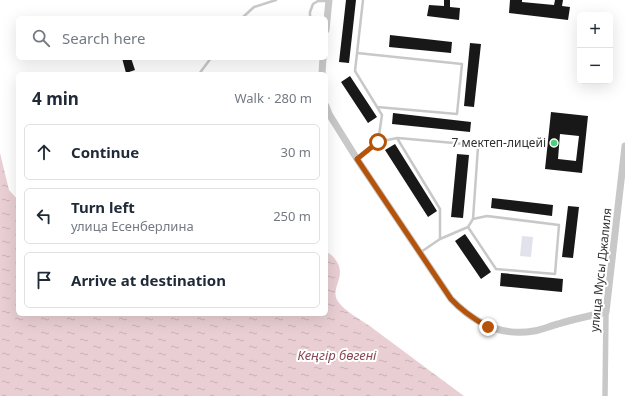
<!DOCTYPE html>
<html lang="en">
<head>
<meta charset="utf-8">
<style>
	body { margin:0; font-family:"Noto Sans",sans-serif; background:#f2f2f3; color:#1f2937 }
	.controls { position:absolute; right:12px; top:12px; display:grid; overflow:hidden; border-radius:6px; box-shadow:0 4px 16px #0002 }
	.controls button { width:36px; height:36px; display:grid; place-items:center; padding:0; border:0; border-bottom:1px solid #e0e1e3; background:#fff; color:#1f2937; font:20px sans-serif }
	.stop { position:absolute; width:12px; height:12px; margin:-9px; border:3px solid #b45309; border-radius:50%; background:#fff }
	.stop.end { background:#b45309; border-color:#fff; box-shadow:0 1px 4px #0008 }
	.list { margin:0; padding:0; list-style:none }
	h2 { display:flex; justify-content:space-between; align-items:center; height:52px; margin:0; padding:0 16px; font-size:17px }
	h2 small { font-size:13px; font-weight:400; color:#747a83 }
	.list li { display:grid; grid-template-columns:26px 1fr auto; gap:12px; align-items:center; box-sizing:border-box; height:56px; margin:0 8px 8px; padding:0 8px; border:1px solid #e0e1e3; border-radius:6px }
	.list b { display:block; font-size:15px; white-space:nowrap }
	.list p { margin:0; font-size:13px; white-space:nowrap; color:#747a83 }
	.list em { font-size:13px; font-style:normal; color:#747a83 }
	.icon { flex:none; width:22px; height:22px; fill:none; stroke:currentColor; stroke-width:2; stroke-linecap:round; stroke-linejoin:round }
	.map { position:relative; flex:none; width:625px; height:396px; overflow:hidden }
	.search { position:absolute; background:#fff; box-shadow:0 4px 16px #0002; left:16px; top:16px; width:312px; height:44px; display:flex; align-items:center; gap:10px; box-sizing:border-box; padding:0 14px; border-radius:6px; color:#747a83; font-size:15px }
	.panel { position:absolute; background:#fff; box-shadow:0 4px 16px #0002; left:16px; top:72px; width:312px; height:244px; border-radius:6px }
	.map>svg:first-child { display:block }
	.grass { fill:#e1e2eb }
	.water { fill:url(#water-ripples) }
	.building { fill:#181818; fill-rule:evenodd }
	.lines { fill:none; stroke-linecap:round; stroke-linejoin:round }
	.service { stroke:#c8c8c8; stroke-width:2.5 }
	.minor { stroke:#c8c8c8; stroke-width:5.5 }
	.tertiary { stroke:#c8c8c8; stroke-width:7 }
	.route { stroke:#b45309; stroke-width:5 }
	.poi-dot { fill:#4ad07b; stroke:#fff; stroke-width:1.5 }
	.labels { text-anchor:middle; stroke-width:4; stroke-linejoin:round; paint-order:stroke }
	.poi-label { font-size:12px; fill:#313131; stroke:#fff; text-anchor:end }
	.street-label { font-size:12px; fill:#313131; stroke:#fff }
	.water-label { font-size:13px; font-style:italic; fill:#894853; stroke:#fff }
</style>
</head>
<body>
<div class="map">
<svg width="625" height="396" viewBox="0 0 625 396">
	<defs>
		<pattern id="water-ripples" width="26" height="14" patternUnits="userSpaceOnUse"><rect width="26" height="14" fill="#e9cfd4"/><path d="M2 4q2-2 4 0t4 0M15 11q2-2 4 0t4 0" fill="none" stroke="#c8b2b6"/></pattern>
	</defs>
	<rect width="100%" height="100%" fill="#fff"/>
	<!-- grass -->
	<path class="grass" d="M522,236l11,1 -2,20 -11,-1z"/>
	<!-- water -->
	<path class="water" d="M0,153l9,37 9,10v114h308v-62c5,2 8,5 11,10 10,17 -10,28 3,42 10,11 24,17 35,26 30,22 59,44 89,66h-464z"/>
	<!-- building -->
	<path class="building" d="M346,0h10l-7,63 -10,-1z
		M444,0h6v7l10,1 -1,12 -32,-4 2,-11 15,1z
		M510,0h12v2l32,3 1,-5h8l-1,6 8,1 -2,13 -59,-7z
		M390,35l62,7 -1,11 -62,-6z
		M470,43l11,1 -7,63 -10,-1z
		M122,58h9l4,12 -9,3z
		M350,76l27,41 -9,6 -27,-41z
		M551,112l37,4 -6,57 -37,-4zM560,134l19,2 -3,25 -18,-2z
		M393,113l78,9 -1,10 -78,-8z
		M395,144l42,67 -9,6 -43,-67z
		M457,154l12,1 -6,63 -12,-1z
		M492,198l61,7 -1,11 -61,-8z
		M568,206l11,1 -6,51 -11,-1z
		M465,234l26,38 -10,7 -26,-38z
		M501,273l62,6 -1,13 -62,-6z"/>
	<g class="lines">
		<!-- service -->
		<path class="service" d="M242,18l12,-11 22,-7
			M310,18v-6l3,-8 5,-3h10
			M357,53l105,11 -5,50 -80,-7
			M199,74l12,-16
			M398,138l78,7 2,2 -5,72
			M378,142l19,-4 43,71v30l-19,13
			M359,158l19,-16 4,-27 -27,-44 8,-71
			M440,239l28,-12 5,-8 14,-3 72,9 -4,49 -59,-5 -28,-42"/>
		<!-- minor -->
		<path class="minor" d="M605,396l1,-84"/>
		<!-- tertiary -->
		<path class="tertiary" d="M326,30l3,-30
			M322,74l1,-16
			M326,106l3,8 28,45 94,140c22,23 50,38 83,32 8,-1 16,-5 24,-7 16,-5 32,-8 48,-12l19,-166"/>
	</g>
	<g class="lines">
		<!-- route -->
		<path class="route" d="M378,142l-21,17 94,140c11,12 23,20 37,28"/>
	</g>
	<!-- markers -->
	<circle class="poi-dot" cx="554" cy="143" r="4"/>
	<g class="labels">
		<!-- poi labels -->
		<g class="poi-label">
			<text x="546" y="147">7 мектеп-лицейі</text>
		</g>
		<!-- street labels -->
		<g class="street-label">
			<text transform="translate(601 270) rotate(-84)" y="4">улица Мусы Джалиля</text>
		</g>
		<!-- water labels -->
		<g class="water-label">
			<text x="337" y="360">Кеңгір бөгені</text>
		</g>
	</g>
</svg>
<div class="controls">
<button>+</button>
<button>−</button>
</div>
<div class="stop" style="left:378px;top:142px"></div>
<div class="stop end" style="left:488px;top:327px"></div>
<div class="search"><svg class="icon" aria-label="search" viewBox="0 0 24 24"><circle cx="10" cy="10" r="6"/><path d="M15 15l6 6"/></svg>Search here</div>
<section class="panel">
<h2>4 min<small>Walk · 280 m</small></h2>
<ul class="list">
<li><svg class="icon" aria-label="ahead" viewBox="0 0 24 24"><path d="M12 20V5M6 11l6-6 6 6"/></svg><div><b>Continue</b></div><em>30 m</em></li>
<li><svg class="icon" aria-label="left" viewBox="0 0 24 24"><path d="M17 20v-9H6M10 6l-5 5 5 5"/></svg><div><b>Turn left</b><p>улица Есенберлина</p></div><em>250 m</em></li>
<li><svg class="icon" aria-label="arrive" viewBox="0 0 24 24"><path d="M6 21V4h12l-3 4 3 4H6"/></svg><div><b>Arrive at destination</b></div></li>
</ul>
</section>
</div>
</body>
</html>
